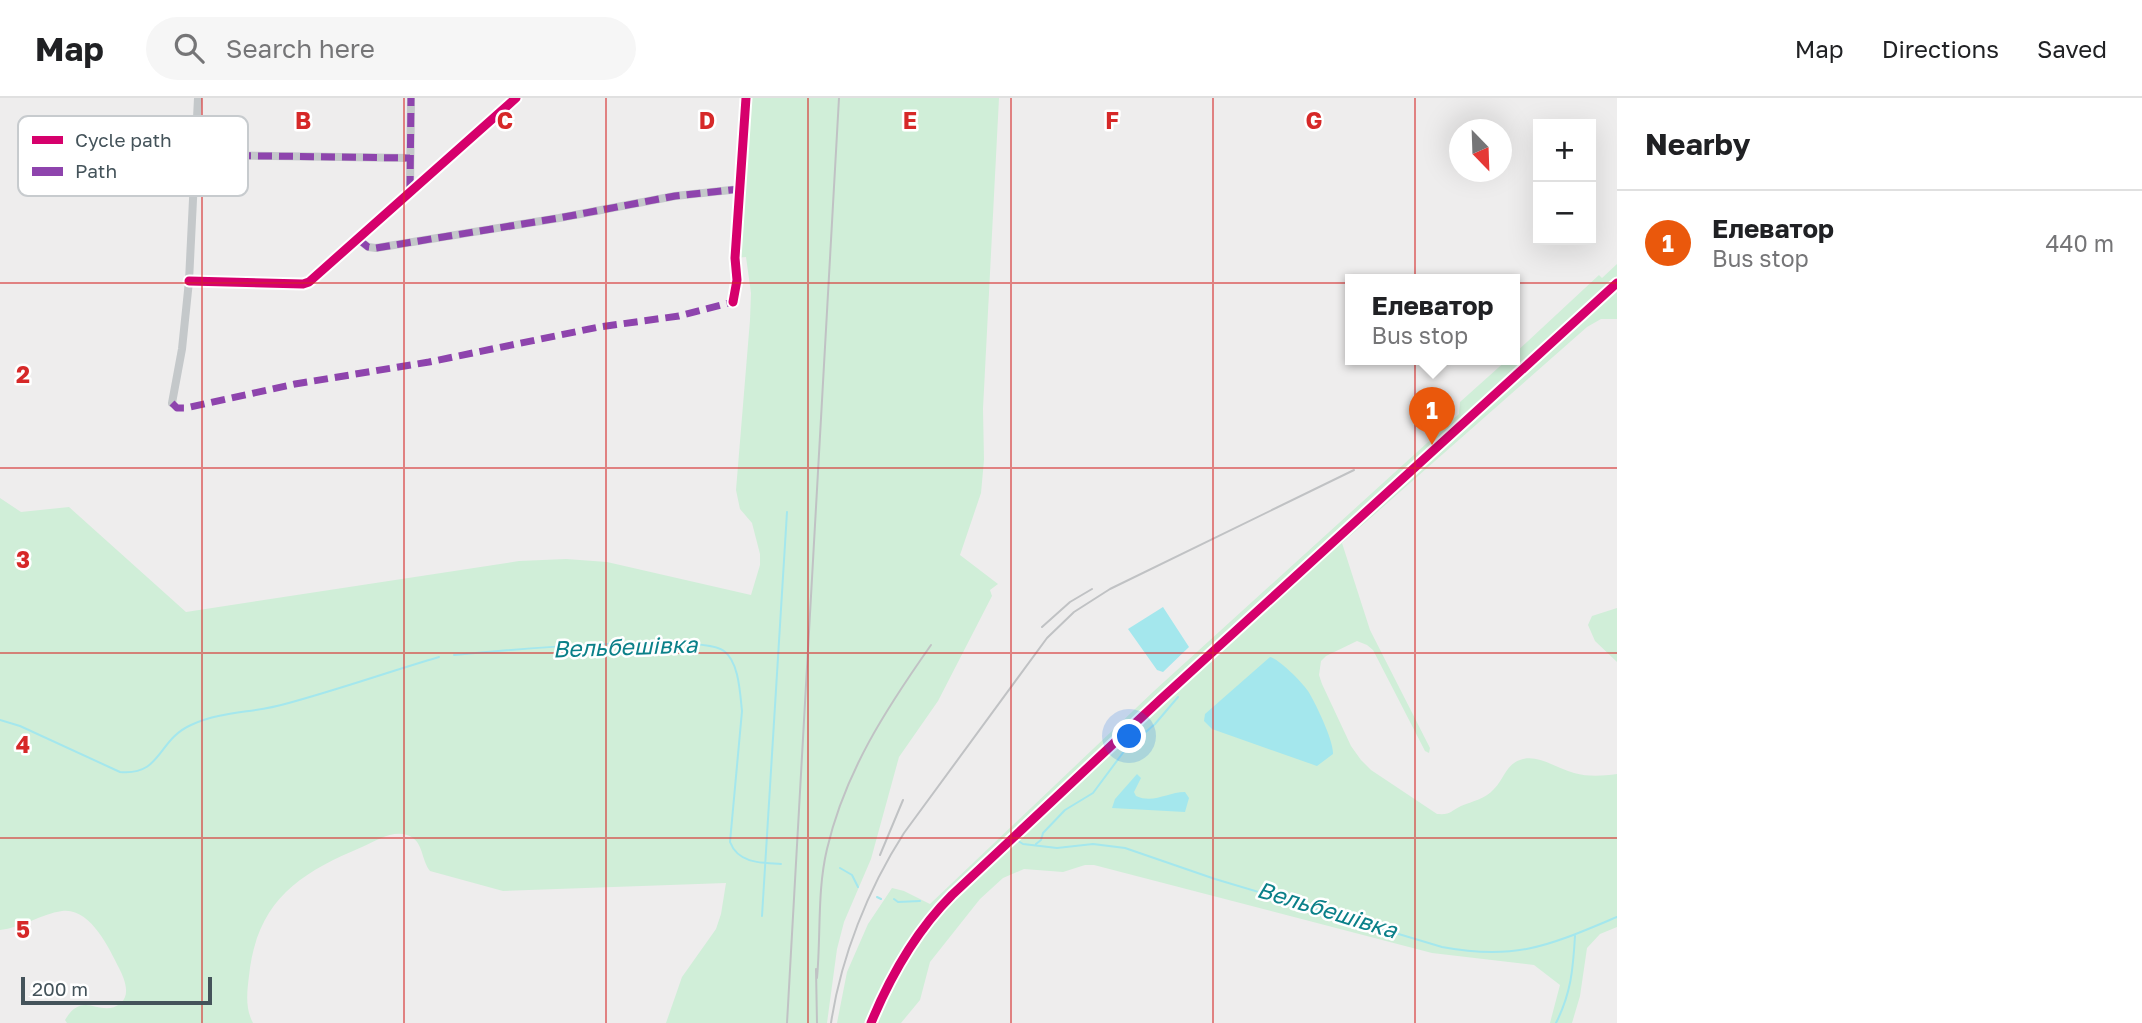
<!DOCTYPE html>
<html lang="en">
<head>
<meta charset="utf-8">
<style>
	body { margin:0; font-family:"Golos Text",sans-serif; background:#f6f6f6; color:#202124 }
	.controls { position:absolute; right:21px; top:21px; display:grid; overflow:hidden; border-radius:0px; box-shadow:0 7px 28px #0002 }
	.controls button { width:63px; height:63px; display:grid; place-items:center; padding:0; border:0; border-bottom:2px solid #e0e0e0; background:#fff; color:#202124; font:35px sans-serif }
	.compass { position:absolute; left:1449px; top:21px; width:63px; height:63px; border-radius:50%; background:#fff; box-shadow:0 7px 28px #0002; rotate:157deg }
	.scale { position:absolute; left:21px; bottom:18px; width:191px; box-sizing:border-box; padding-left:7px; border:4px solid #44535a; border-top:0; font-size:19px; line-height:24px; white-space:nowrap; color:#44535a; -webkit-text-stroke:5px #fff; paint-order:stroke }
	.you { position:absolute; left:1130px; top:639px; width:24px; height:24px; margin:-18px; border:5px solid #fff; border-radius:50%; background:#1a73e8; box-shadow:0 0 0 10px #1a73e833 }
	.badge { display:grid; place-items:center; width:46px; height:46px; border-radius:50%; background:#ea580c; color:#fff; font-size:23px; font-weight:700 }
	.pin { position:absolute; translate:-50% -58px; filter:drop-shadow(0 2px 4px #0008) }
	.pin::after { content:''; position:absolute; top:37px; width:24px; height:21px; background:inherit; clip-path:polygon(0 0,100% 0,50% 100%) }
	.popup { position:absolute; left:1345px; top:176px; width:175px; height:91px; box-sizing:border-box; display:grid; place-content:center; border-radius:0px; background:#fff; filter:drop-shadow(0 2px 5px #0005); font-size:23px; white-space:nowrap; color:#757577 }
	.popup b { font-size:26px; color:#202124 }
	.popup::after { content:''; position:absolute; left:50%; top:100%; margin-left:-14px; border:14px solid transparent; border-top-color:#fff }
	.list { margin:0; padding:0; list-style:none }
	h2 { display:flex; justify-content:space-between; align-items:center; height:91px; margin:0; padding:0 28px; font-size:30px }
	h2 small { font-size:23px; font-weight:400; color:#757577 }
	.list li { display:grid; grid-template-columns:46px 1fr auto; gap:21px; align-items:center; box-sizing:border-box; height:105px; padding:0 28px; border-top:2px solid #e0e0e0 }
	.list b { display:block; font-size:26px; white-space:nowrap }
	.list p { margin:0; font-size:23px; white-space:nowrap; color:#757577 }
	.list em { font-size:23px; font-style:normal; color:#757577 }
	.icon { flex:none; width:38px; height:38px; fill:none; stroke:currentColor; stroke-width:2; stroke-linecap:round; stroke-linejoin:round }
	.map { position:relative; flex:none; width:1617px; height:925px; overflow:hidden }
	header { display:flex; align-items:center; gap:42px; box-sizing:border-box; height:98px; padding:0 35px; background:#fff; border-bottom:2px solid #e0e0e0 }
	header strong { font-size:33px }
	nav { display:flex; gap:38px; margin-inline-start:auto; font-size:24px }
	.search { width:490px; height:63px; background:#f6f6f6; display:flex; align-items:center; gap:18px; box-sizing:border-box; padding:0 24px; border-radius:38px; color:#757577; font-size:26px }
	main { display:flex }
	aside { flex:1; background:#fff }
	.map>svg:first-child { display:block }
	.green { fill:#d0eed8 }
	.water { fill:#a4e7ed }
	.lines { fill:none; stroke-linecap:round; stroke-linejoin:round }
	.stream { stroke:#a4e7ed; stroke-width:2 }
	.minor { stroke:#c4c8ca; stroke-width:8 }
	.rail { stroke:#c0c2c4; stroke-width:2 }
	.quiet { stroke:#8e44ad; stroke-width:7; stroke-dasharray:14 7; stroke-linecap:butt }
	.cycleway-casing { stroke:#fff; stroke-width:13 }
	.cycleway { stroke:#d6006c; stroke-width:9 }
	.grid { fill:none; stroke:#d62828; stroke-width:2; stroke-opacity:0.55 }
	.labels { text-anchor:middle; stroke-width:5; stroke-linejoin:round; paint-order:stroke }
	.water-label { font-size:23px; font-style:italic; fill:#0b8089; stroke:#fff }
	.key { fill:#fff; stroke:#c7cbce; stroke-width:2 }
	.key-label { font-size:19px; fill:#44535a }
	.grid-label { font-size:23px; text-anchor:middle; font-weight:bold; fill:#d62828; stroke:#fff; stroke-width:5; stroke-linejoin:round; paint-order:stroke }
</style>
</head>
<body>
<header>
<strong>Map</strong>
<div class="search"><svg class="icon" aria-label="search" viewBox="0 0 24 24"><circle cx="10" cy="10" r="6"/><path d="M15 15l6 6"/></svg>Search here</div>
<nav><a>Map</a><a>Directions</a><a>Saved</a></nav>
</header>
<main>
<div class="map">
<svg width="1617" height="925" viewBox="0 0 1617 925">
	<rect width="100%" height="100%" fill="#eeeded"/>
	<!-- green -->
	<path class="green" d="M746,0h253l-16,311 1,51 -3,33 -21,62 38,29 -8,6 2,6 -54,105 -39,56 -28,102 -27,63 -7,27 -10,74h-161l16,-46 34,-48 5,-15 5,-31 -223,8 -73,-20c-8,-10 -7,-26 -17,-33 -16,-11 -35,2 -51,9 -64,27 -105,54 -113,129 -2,16 -4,32 4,47h-186l-2,-3c19,-32 35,0 56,-17 10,-9 3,-25 -2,-35 -10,-20 -29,-61 -57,-57 -21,3 -41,17 -62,19v-432l21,14 48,-5 117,105 333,-51 47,-2 41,3 144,33 9,-30v-11l-8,-31 -12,-14 -4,-19 14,-170 1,-27 -5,-36 -11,1z
		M1617,166v55h-16l-14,8 -245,216 28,87 60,118 -1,5 -4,-2 -52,-101 -6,-5 -10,-4 -31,15 -5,5 -2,14 3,9 29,62 10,14 10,10 66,44c15,1 13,-3 24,-8 12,-5 24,-7 33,-17 11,-11 12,-26 29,-30 17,-4 35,10 51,14 15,4 28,3 43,1v153l-17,7 -13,14 -7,48 -8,27h-22l10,-38 -26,-20 -102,-12 -338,-88h-9l-22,7 -39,-3 -21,9 -23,21 -50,63 -10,38 -19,23h-64l10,-51 21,-48 24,-36 12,3 26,13 224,-213 305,-277 1,-12 48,-43h6v-5l85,-79 3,3z
		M1617,510v54l-22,-21 -7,-16 4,-9z"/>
	<!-- water -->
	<path class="water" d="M1163,509l26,40 -26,25 -6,-2 -29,-41z
		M1270,559c9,2 32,25 38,34 7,11 26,50 25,63l-16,12 -105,-37 -8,-8 1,-7z
		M1137,676l4,4 -7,14 2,4c18,8 31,-4 49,-4l4,6 -4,14 -73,-4 3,-9z"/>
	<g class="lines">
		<!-- stream -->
		<path class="stream" d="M454,557c41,-4 247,-23 270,-4 15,11 16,42 18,60l-12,131c8,21 30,21 51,22
			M0,622l20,6 100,46c42,4 37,-32 71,-47 30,-14 63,-12 94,-21 52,-14 103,-32 154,-47
			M1015,741l8,5 34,4 36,-4 32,4 90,31 227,68c75,14 108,-2 175,-30
			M1036,746l5,-4 2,-7 22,-23 28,-17 32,-43 30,-26 23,-27
			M840,770l12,7 6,12
			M877,799l4,2
			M894,801l4,3 22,-1
			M762,818l25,-404
			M1556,925c15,-30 17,-53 19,-87"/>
		<!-- minor -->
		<path class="minor" d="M195,57l215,3
			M410,92l1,-92
			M358,141l10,8 8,1 183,-30 116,-22 65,-7
			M189,183l114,3 6,-2 207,-184
			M733,204l4,-22 -2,-22 11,-160
			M172,305l10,-54 7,-68 9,-183
			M871,925c19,-46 46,-93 81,-128l209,-196 456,-416"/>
		<!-- rail -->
		<path class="rail" d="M1042,529l28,-25 22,-13
			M880,757l23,-55
			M816,871l1,54
			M817,880c4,-43 0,-87 10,-129 18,-77 59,-140 104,-204
			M787,925l52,-925
			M831,925c10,-66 37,-134 73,-190l143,-195 27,-26 36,-23 244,-119"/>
		<!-- quiet -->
		<path class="quiet" d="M195,57l215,3
			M410,92l1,-92
			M358,141l10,8 8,1 183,-30 116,-22 65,-7
			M172,305l5,5h9l109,-24 134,-22 170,-35 80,-11 54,-14 1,-5"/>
		<defs>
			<path id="cycleway" d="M189,183l114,3 6,-2 207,-184
				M733,204l4,-22 -2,-22 11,-160
				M871,925c19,-46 46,-93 81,-128l209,-196 456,-416"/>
		</defs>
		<!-- cycleway casing -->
		<use href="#cycleway" class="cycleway-casing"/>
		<!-- cycleway -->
		<use href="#cycleway" class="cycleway"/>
	</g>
	<!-- grid -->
	<path class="grid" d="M202,0v925M404,0v925M606,0v925M808,0v925M1011,0v925M1213,0v925M1415,0v925M0,185h1617M0,370h1617M0,555h1617M0,740h1617"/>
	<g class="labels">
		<!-- water labels -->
		<g class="water-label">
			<text transform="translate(625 549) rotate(-2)" y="8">Вельбешівка</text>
			<text transform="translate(1327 812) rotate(17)" y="8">Вельбешівка</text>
		</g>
	</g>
	<!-- legend -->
	<rect x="18" y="18" width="230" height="80" rx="10" class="key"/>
	<rect x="32" y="38" width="31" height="8" fill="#d6006c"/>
	<rect x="32" y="69" width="31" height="9" fill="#8e44ad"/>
	<g class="key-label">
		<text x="75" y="49">Cycle path</text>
		<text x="75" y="80">Path</text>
	</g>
	<g class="grid-label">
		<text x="303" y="31">B</text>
		<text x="505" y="31">C</text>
		<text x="707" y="31">D</text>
		<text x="910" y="31">E</text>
		<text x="1112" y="31">F</text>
		<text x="1314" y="31">G</text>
		<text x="23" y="285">2</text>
		<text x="23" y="470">3</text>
		<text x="23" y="655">4</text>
		<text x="23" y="840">5</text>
	</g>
</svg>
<div class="controls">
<button>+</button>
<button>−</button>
</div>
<svg class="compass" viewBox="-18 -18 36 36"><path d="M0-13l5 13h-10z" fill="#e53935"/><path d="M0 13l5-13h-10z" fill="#757577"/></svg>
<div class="scale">200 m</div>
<div class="you"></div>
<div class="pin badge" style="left:1432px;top:347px">1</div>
<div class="popup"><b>Елеватор</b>Bus stop</div>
</div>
<aside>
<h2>Nearby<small></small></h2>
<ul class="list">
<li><span class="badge">1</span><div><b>Елеватор</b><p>Bus stop</p></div><em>440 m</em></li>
</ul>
</aside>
</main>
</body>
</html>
